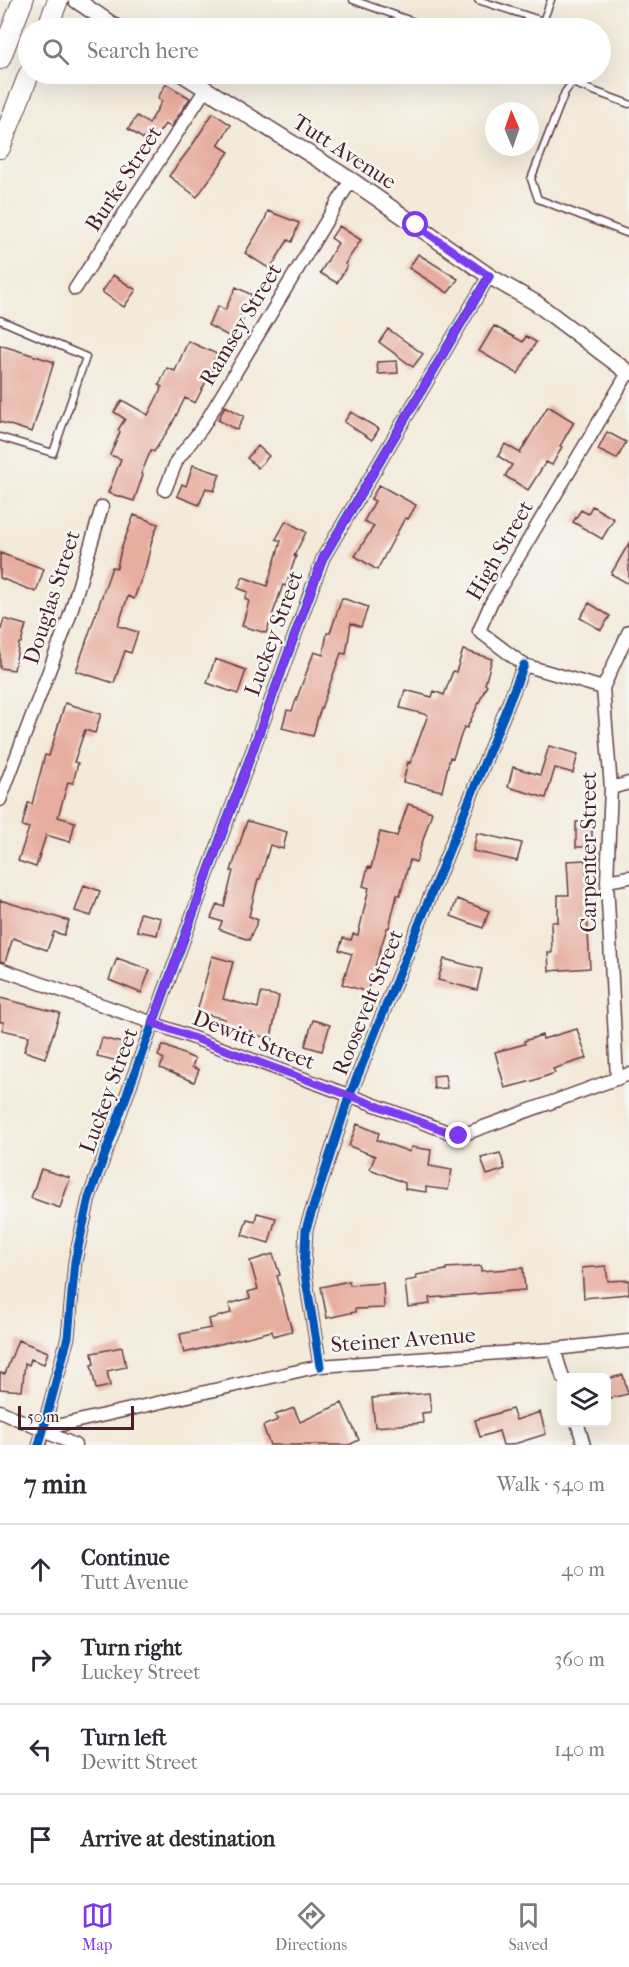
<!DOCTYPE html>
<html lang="en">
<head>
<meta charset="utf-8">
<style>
	body { margin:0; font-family:"IM FELL French Canon",serif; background:#f7f7f7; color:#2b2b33 }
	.controls { position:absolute; right:18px; bottom:18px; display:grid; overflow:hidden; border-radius:9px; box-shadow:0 6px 24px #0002 }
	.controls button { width:54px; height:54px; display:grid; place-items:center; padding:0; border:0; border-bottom:2px solid #e1e1e2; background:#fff; color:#2b2b33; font:30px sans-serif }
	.compass { position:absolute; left:485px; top:102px; width:54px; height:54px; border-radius:50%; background:#fff; box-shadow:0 6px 24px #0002; rotate:358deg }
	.scale { position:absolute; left:18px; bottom:15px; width:116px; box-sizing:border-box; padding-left:6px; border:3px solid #4a1f2b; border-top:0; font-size:16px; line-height:21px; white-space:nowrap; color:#4a1f2b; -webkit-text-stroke:4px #f6f6f2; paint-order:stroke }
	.stop { position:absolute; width:18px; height:18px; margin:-14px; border:4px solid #7c3aed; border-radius:50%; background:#fff }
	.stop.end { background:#7c3aed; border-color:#fff; box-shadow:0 2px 6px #0008 }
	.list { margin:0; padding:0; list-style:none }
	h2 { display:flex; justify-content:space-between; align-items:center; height:78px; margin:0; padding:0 24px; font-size:26px }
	h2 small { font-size:20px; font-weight:400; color:#7c7c81 }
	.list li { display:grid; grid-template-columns:39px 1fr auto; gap:18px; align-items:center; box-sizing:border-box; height:90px; padding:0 24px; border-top:2px solid #e1e1e2 }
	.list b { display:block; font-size:22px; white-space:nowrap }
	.list p { margin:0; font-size:20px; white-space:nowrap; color:#7c7c81 }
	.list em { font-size:20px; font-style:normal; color:#7c7c81 }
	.icon { flex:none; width:33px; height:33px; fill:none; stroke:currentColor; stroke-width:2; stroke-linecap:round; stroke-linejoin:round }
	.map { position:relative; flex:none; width:629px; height:1445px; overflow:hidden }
	.search { position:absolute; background:#fff; box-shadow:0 6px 24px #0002; left:18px; right:18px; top:18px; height:66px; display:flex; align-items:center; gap:15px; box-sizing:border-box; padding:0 21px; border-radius:33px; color:#7c7c81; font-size:22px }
	.sheet { height:438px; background:#fff }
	nav { display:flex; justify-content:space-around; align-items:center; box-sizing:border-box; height:84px; border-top:2px solid #e1e1e2; background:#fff; font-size:16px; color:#7c7c81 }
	nav a { display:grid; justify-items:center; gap:3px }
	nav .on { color:#7c3aed }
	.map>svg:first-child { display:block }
	.building { fill:#e7ad9f }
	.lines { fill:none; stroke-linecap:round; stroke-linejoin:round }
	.service-casing { stroke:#633d45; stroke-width:9 }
	.minor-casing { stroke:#633d45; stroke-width:15 }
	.tertiary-casing { stroke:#633d45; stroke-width:18 }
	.primary-casing { stroke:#633d45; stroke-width:22 }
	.service { stroke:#fff; stroke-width:6 }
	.minor { stroke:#fff; stroke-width:12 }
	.tertiary { stroke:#fff; stroke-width:15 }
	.primary { stroke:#fff; stroke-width:20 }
	.cycleway-casing { stroke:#f6f6f2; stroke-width:13 }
	.cycleway { stroke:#0057b8; stroke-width:9 }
	.route { stroke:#7c3aed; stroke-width:8 }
	.labels { text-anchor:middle; stroke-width:5; stroke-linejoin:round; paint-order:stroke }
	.street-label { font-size:22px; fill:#4a1f2b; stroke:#f6f6f2 }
</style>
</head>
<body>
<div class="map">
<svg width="629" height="1445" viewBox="0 0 629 1445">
	<rect width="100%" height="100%" fill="#f6f6f2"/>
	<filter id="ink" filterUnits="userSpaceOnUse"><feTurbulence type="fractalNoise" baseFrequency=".0167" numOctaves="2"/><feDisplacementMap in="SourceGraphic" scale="12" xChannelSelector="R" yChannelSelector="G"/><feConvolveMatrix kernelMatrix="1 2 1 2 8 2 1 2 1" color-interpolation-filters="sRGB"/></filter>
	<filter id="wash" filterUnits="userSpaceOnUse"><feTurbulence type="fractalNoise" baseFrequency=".008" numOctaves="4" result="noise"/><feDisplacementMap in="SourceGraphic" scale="24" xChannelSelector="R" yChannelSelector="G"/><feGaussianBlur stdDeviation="1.35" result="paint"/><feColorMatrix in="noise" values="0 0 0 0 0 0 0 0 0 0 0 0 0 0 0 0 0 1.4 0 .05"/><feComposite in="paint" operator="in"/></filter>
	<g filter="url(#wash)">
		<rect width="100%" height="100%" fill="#f3ead9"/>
		<g id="blocks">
			<!-- building -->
			<path class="building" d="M166,84l24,14 -19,29 -6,-3 -14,20 -23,-15 9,-13 12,8 13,-23 -4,-3z
				M213,113l18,12 -13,20 11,7 -32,45 -28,-21 22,-29z
				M268,211l31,12 -7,19 -4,-2 -18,29 -25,-16 19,-31z
				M339,226l22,14 -16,24 2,2 -10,17 -17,-10 18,-30 -7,-5z
				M418,254l40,25 -10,14 -39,-25z
				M113,275l23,15 -12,17 -22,-15z
				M236,287l16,8 -13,23 4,2 -11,18 -24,-13 10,-19 7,4z
				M494,326l29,16 3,-6 10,6 -18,32 -39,-23z
				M388,329l35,25 -10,13 -34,-25z
				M188,341l29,13 -6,13 2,1 -18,35 -10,-5 -13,26 -18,28 -3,-2 -10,24 2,1 -9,26 -26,-8 13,-34 -11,-4 10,-23 -2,-2 7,-11 -11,-7 8,-12 26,15 14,-28 -3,-2 8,-17 8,3z
				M0,345l54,17 -22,70 -32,-10z
				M397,361l1,12 -20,1 -1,-12z
				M225,406l19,10 -7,14 -19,-10z
				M548,406l26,16 -14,24 2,1 -10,18 -6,-3 -18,28 -23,-14 7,-11 -14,-9 7,-12 15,9z
				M351,412l28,17 -7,11 -28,-18z
				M607,432l19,10 -9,17 -19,-9z
				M258,446l11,10 -11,12 -11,-10z
				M193,465l27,9 -6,17 -8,-3 -7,17 -22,-9 5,-12 4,2z
				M379,485l37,20 -8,14 -3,-1 -28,52 -22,-14 19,-30 -10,-5 11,-20 -4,-2z
				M592,506l22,13 -12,20 -29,-17 8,-12 7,4z
				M134,515l24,9 -6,16 -6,26 -12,33 -6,-3 -10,30 20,6 -7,21 -6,-2 -11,32 -38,-12 36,-104 5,1 4,-19z
				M286,521l20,11 -12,24h2l-10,30 -3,-1 -17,48 -24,-7 7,-25 -4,-2 3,-7 -10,-4 5,-11 24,9 14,-45 -5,-2z
				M629,543v41l-18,-10z
				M0,553l44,16 -8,23 -36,-14z
				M342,598l26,9 -7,20 -10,-4 -5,31 -5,-1 -23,64 -5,19 -31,-8 5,-18 5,1 22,-59 9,3 4,-22h3z
				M589,603l21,13 -9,14 -21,-12z
				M4,619l22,6 -5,18h-2l-5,27 -14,-2v-35z
				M463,650l29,9 -7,25 2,1 -20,43 -3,-1 -11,31 -3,-1 -8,34 -39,-9 5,-20 2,1 18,-48 -28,-7 5,-18 27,7 2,-6 10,4 9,-24 3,1z
				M215,659l31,11 -8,24 -31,-11z
				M65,703l36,11 -6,19 -10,-3 -11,32 4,1 -5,20 -5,-1 -10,35 17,5 -5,20 -24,-7 -10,32 -18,-6 11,-33 -7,-2 6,-23 4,1 13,-49 4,1z
				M549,746l29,8 -5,19 -18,-5 -9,30 -38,-11 5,-20 27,8z
				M408,804l24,8 -16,50 -6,-2 -10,35h-3l-8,33h-2l-20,64 -25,-8 10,-30 -13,-4 4,-12 8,2 2,-6 5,1 11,-47 -6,-2 5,-19 3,1 9,-36 17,4z
				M247,821l40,11 -4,17 -13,-4 -10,34h-2l-9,37 9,4 -9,20 -30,-11 3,-7 -11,-4 6,-14 7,3 9,-36h-2z
				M576,822h16v25h-16z
				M477,833l45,10 -5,18 -44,-10z
				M585,860l4,35v20h-2l3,53 -41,3 -1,-18h4l-1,-31h7v-27h11l-2,-34z
				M84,885l16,6 -9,25 -16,-5z
				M457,899l32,12 -6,17 -32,-12z
				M0,900l69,21 -5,14 -10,-3 -7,18 -34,-12 -8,24 -5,-1z
				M140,913l21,5 -4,17 -20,-4z
				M212,956l21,6 -10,37 35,9 3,-15 18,3 -8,42 -18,-3v-3l-30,-8 2,-5 -28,-7z
				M117,958l33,12 -9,23 -32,-13z
				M444,959l38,10 -5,21 -39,-10z
				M0,998l60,15 -15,45 -21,-7 5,-15 -27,-6 2,-8h-4z
				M313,1020l17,5 -8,26 -17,-5z
				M577,1029l10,29 -34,11 2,4 -23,8 -27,7 -10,-36 30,-8 -1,-3 18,-6 1,4z
				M102,1038l20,5 -4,18 -21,-5z
				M163,1045l32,14 -3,8 7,3 -5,12 -34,-14 4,-9 -6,-3z
				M445,1075l2,13 -13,1 -1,-13z
				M357,1124l22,9 -2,7 33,12 1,-5 20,3 -2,16 23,4 -4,20 -22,-3v5l-21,-3v-6l-35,-14 5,-13 -26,-10z
				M500,1153l5,16 -18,6 -6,-17z
				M41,1169l29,9 -10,30 -29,-10z
				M257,1213l19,5 -7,25 -27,-8 5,-16 8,2z
				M273,1254l7,21 -3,1 15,55 -19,5 -1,-5 -88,22 -4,-19 31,-6 -2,-9 22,-6 -2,-9 21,-6 -2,-6 10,-3 -8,-28z
				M481,1266v5l42,-3 2,22 -96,8 1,6 -22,3 -3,-26 12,-2 -1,-4 30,-5v-2z
				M606,1266l2,15 21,-1v14l-45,4 -2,-30z
				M349,1281l1,4 33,-2 1,25 -29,1v3l-28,6 -6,-31z
				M18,1340l30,12 -4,12 -13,-5 -2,6 -4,-2 -3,28 -22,-2v-16l5,1z
				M122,1347l4,20 -19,4 3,15 -14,3 -5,-24 3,-1 -2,-11z
				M623,1375l5,19 -22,5v-20z
				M429,1393l2,19 -9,1 1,10 -48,4 -3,-29z
				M342,1403l17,37 -10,5h-79l-7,-19 15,-6 -3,-5 19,-7 6,14z
				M512,1409l4,11 24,-8 6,22 -35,11h-8l-4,-14 -19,6 -5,-17z"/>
		</g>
	</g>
	<g filter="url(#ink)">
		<use href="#blocks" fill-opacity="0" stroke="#633d45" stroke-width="1.5"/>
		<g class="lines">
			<defs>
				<path id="service" d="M353,0l78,28
					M478,0l65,21 8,-21
					M550,74l22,9
					M629,104l-57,-21 -7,9 -34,87 7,20 91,35
					M0,320l86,37 -33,96 -53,-16"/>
				<path id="minor" d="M75,289l130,-199
					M165,490l12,-30 25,-32 149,-248
					M603,688l-79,-23 -45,-34 12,-28 137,-230
					M611,788l18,-5
					M0,800l69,-182 33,-111
					M607,881l22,-4
					M0,969l153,54 306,113 170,-62
					M617,1079l-10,-198 4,-93 -8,-100 26,-57
					M554,1349l9,29
					M320,1366l-16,-98 2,-39 43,-132 175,-432
					M0,1411l75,34
					M577,1422l7,23
					M43,1429l277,-63 234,-17 75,-8
					M39,1445l29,-108 7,-76 14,-63 234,-640 166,-282"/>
				<path id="tertiary" d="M76,0l41,28
					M182,74l169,106 138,96 47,27 93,70"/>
				<path id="primary" d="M47,28l11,-28
					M0,59l23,-59
					M0,148l29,-74"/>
			</defs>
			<!-- service casing -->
			<use href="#service" class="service-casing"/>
			<!-- minor casing -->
			<use href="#minor" class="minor-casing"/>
			<!-- tertiary casing -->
			<use href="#tertiary" class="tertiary-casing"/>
			<!-- primary casing -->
			<use href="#primary" class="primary-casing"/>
			<!-- service -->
			<use href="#service" class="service"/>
			<!-- minor -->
			<use href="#minor" class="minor"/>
			<!-- tertiary -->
			<use href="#tertiary" class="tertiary"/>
			<!-- primary -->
			<use href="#primary" class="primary"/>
			<defs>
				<path id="cycleway" d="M320,1366l-16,-98 2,-39 43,-132 175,-432
					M39,1445l29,-108 7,-76 14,-63 234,-640 166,-282"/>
			</defs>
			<!-- cycleway casing -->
			<use href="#cycleway" class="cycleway-casing"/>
			<!-- cycleway -->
			<use href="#cycleway" class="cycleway"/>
		</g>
	</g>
	<g class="lines" filter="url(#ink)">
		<!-- route -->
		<path class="route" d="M416,225l73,51 -166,282 -170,465 306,113"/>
	</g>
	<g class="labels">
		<!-- street labels -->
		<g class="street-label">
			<text transform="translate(345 151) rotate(33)" y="8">Tutt Avenue</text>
			<text transform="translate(123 178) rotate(-57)" y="8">Burke Street</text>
			<text transform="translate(240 324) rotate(-59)" y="8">Ramsey Street</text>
			<text transform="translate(499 550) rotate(-60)" y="8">High Street</text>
			<text transform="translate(51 597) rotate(-72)" y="8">Douglas Street</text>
			<text transform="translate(273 633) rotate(-70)" y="8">Luckey Street</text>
			<text transform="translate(588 852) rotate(-90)" y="8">Carpenter Street</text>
			<text transform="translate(367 1002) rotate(-68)" y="8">Roosevelt Street</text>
			<text transform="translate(254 1039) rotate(21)" y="8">Dewitt Street</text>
			<text transform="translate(108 1090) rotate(-70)" y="8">Luckey Street</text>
			<text transform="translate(403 1339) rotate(-4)" y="8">Steiner Avenue</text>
		</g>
	</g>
</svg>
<div class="controls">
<button><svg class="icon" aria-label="layers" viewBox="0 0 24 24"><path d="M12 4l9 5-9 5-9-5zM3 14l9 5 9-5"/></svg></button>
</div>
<svg class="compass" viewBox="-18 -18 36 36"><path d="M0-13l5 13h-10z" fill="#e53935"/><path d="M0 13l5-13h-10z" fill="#7c7c81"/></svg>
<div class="scale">50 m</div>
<div class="stop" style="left:416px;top:225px"></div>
<div class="stop end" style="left:459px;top:1136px"></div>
<div class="search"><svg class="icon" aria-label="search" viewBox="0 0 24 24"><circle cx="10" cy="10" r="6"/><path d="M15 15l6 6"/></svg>Search here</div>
</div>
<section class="sheet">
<h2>7 min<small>Walk · 540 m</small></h2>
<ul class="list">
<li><svg class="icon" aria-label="ahead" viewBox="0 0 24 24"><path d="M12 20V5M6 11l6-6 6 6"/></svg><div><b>Continue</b><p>Tutt Avenue</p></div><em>40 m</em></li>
<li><svg class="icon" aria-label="right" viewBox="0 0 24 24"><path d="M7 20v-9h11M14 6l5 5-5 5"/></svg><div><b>Turn right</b><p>Luckey Street</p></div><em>360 m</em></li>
<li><svg class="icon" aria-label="left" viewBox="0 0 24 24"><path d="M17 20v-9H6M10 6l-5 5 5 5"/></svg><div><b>Turn left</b><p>Dewitt Street</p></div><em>140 m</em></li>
<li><svg class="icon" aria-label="arrive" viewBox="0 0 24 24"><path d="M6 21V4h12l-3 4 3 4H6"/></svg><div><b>Arrive at destination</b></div></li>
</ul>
</section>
<nav>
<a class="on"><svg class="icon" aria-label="map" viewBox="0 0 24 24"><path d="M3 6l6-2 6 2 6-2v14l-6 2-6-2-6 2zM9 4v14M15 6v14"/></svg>Map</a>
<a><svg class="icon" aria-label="directions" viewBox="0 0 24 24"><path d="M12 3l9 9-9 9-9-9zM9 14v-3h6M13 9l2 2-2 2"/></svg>Directions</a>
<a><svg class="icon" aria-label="saved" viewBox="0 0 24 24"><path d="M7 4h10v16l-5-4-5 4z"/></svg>Saved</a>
</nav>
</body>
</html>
